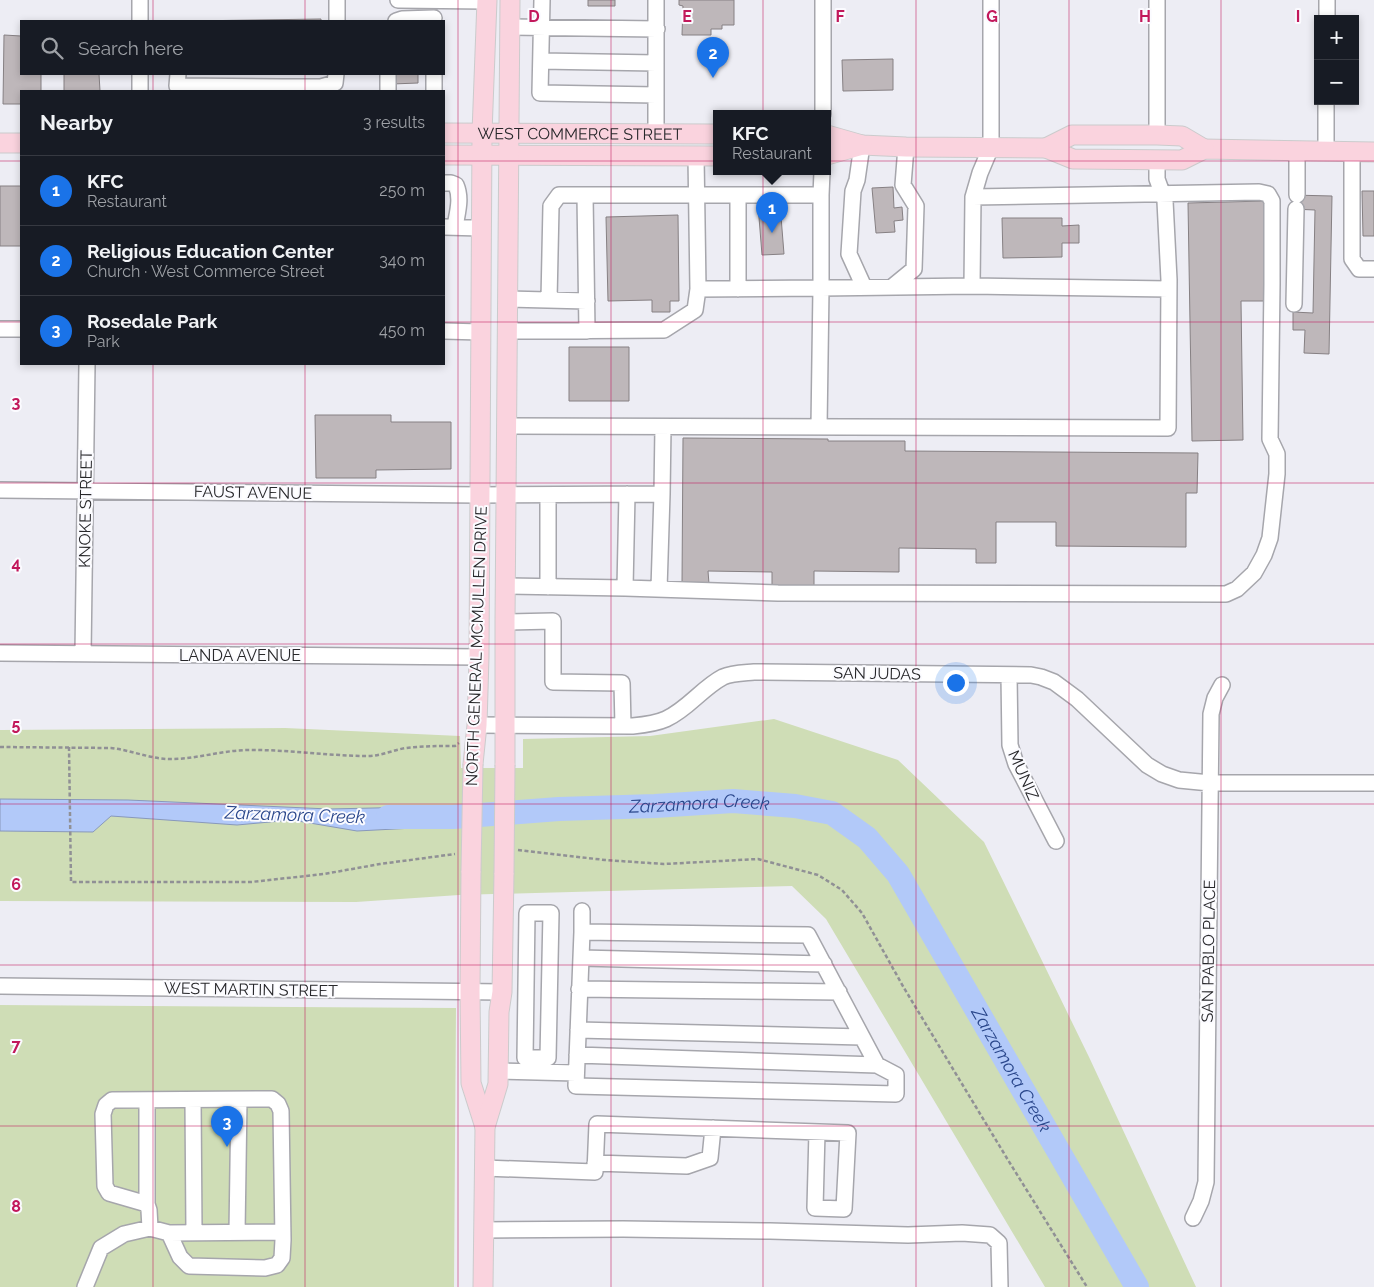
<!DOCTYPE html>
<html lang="en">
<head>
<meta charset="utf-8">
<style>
	body { margin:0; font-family:Raleway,sans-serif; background:#242831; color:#f1f3f6 }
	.controls { position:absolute; right:15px; top:15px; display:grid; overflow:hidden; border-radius:0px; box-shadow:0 2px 8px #0003 }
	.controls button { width:45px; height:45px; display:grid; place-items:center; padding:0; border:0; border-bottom:1px solid #363941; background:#171b24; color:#f1f3f6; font:25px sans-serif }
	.you { position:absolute; left:955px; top:682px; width:18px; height:18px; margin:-12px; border:4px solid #fff; border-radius:50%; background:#1a73e8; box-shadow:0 0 0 8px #1a73e833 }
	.badge { display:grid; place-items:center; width:32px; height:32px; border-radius:50%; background:#1a73e8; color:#fff; font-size:16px; font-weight:700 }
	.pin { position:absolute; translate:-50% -41px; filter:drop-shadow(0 1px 2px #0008) }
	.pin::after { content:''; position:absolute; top:26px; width:18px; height:15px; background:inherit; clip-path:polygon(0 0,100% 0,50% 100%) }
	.popup { position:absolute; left:713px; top:110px; width:118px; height:65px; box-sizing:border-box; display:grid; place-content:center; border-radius:0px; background:#171b24; filter:drop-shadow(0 1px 4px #0005); font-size:16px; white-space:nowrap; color:#9ea1a6 }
	.popup b { font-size:19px; color:#f1f3f6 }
	.popup::after { content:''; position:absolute; left:50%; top:100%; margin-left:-10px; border:10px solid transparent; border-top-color:#171b24 }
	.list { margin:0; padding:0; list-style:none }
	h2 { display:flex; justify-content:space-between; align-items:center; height:65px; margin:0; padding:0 20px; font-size:21px }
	h2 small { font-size:16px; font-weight:400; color:#9ea1a6 }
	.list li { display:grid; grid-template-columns:32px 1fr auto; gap:15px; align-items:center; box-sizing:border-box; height:70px; padding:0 20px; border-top:1px solid #363941 }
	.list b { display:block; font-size:19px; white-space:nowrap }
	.list p { margin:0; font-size:16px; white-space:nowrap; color:#9ea1a6 }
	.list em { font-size:16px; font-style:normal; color:#9ea1a6 }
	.icon { flex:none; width:28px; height:28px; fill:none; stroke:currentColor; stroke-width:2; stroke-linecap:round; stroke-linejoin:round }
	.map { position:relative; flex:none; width:1374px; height:1287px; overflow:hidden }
	.search { position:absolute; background:#171b24; box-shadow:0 2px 8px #0003; left:20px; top:20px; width:425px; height:55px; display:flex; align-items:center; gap:12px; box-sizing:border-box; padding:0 18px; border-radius:0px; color:#9ea1a6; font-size:19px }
	.panel { position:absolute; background:#171b24; box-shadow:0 2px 8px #0003; left:20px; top:90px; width:425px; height:275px; border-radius:0px }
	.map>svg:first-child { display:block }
	.green { fill:#cfddb6 }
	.water { fill:#b2c9f9; stroke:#8898bb }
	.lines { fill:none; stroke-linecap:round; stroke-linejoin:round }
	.river { stroke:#b2c9f9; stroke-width:24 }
	.building { fill:#beb7ba; stroke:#868083 }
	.minor-casing { stroke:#a6a6ac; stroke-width:18 }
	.major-casing { stroke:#cbcbcc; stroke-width:21 }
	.path { stroke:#909095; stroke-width:2.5; stroke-dasharray:4 2.5; stroke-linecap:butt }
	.minor { stroke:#fff; stroke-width:15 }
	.major { stroke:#fad3de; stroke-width:19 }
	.major-bridge-casing { stroke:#cbcbcc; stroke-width:21; stroke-linecap:butt }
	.major-bridge { stroke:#fad3de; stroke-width:19 }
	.grid { fill:none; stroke:#c2185b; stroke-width:1; stroke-opacity:0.55 }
	.labels { text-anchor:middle; stroke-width:4; stroke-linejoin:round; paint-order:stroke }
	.street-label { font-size:16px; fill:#27272a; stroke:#fbfbff }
	.water-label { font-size:18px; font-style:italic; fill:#29468b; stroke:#fbfbff }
	.grid-label { font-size:16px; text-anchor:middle; font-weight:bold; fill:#c2185b; stroke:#fbfbff; stroke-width:4; stroke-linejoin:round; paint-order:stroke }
</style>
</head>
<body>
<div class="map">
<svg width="1374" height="1287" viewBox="0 0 1374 1287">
	<rect width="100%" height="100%" fill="#ededf4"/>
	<!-- green -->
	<path class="green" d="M774,719l124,41 86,82 105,215 107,230h-151l-219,-368 -34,-33 -333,9 -103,7 -356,-1v-171l285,-2 175,8 1,32h62v-29l127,-3z
		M0,1005l456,3 -2,279h-454z"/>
	<!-- water -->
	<path class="water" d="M0,799l128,1 201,9 89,-2 1,9 -5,12 -57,3 -65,-11 -55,5 -126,-9 -18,16 -93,-1z"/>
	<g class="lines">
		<!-- river -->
		<path class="river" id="s1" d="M388,817h65l106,-8 96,-3 78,-5 62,5 37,7 35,25 31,36 239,413"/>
	</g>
	<!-- building -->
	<path class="building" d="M588,0h27v6h-27z
		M679,0h55v25h-12v4h-11v6h-29l1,-29 -4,-1z
		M321,19v2h-131z
		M4,35l17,1v38h20v17h-20v13h-18z
		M893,59v31l-50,1 -1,-31z
		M64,74h35l1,17h-36z
		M392,74h26v9l-26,1z
		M0,186h21v60h-21z
		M893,187l1,21 8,-1 1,13 -9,1 1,11 -19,1 -4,-45z
		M1362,191h12v45h-11z
		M1292,195l40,1 -3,158 -25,-1 1,-23h-12v-18l20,1 2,-103 -23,-1z
		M1265,201l2,100h-26l2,139 -51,1 -4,-238z
		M780,204l4,50 -22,1 -4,-50z
		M678,215l1,86h-9v11h-18v-12l-44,1 -2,-84z
		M1002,218h60v8l17,-1v18h-17v14l-59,1z
		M569,347h60v54h-60z
		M315,415h76v7h60v47l-75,1v8h-60z
		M683,438l145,1v2h77v10l293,2 -1,40h-11v54l-130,-1v-24h-60v41h-20v-14l-77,-1v24l-85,-1v16h-42v-15l-64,-1 1,13h-27z"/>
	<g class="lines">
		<defs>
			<path id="minor" d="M140,0v21
				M337,0v21
				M398,0l88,1
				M542,0l-2,93 116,2
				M1327,19v-19
				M396,21l6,-2 32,-1
				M510,27l147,2
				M541,61l115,2
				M140,74v17
				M178,74l-1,12 106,1
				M434,74v17
				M280,91l3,-4h38l14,-4 1,-9
				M388,91v-17
				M823,114v-114
				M656,134v-134
				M1157,135v-135
				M862,145l-5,35 -4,11 -4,63 15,33
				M1326,152v-51
				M1352,152v107l7,10h15
				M444,183h7l5,2c6,14 1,28 -1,42
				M1297,195v-44
				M973,197l7,-24 11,-26v-147
				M444,227l37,1
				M892,287l22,-18 2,-63 -13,-21 3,-38
				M698,289l123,-1v-93
				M738,289v-94
				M508,299l79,2
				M549,300l2,-94 8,-11h26
				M1294,304l2,-95
				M0,329h21
				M444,331l37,1
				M508,331l156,-1 31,-20 3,-21 -2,-133
				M587,331l-2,-136h236l1,-23
				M507,426l661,2 1,-148 -4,-79 -8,-22v-20
				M819,427l2,-139 151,-2
				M0,490l480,5 182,-1 1,-67
				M548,495v92
				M505,586l120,2 153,5 448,1 11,-5 17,-16 10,-18 6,-17 7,-64v-20l-7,-15 2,-155v-83l-4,-7 -9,-2 -286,5 -1,89 197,3
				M625,588l2,-94
				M659,589l3,-95
				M505,622l48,-1v61l69,1 1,43
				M0,653l479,4
				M83,654l4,-290
				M1009,675l1,70 6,19 40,77
				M477,725l155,1c11,-1 23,-2 34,-7 22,-10 36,-31 57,-42 9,-4 20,-4 31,-5l277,3 10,2 13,5 23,17 70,66 15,9 17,6 31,3h164
				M527,913h24l-3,145h-23z
				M582,932l226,3 69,130 19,10v19l-320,-8z
				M582,932v-21
				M581,958l243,6
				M0,986l502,6
				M579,989l260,3
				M578,1030l284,7
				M577,1055l300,10
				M498,1071l78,2
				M147,1100v104
				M193,1100l1,132
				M595,1163l92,3 23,-8 3,-30
				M484,1168l111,4 2,-48 251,9 -4,76 -29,-1 2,-76
				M1193,1218l8,-17 5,-19 5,-468 4,-16 7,-13
				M484,1230l139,-1 147,2 138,4 54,-2 28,2 9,8 1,44
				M237,1232l2,-132
				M169,1233l114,-1
				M85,1287l16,-39 23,-14 26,-6 19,5 11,24 9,9 76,2 12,-3 5,-7 1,-18 -2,-129 -3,-7 -6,-5 -160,1 -6,5 -3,9 2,72 4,7 38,11 2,6 1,18"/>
			<g id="major">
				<path id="s2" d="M444,133l273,1"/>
				<path d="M827,135l35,10 44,2 140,1 27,11 109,1 22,-11 170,3"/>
				<path d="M0,143h21"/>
				<path d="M1046,148l26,-13h85l25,1 22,13"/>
				<path d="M444,155l273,1"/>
				<path d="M827,155l35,-10"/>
				<path d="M473,764l4,-39 2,-68 3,-524 5,-133"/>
				<path d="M505,765v-143l5,-622"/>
				<path d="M471,871l-1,120 1,92 14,44"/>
				<path d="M483,1287l2,-160 13,-43 1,-72 3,-20 2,-119"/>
			</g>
		</defs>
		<!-- minor casing -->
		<use href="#minor" class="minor-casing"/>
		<!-- major casing -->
		<use href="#major" class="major-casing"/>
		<!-- path -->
		<path class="path" d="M0,747l111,1c19,2 37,10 56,11 29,1 57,-10 87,-9 38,0 76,6 114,6 13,0 25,-6 38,-8 16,-2 32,-2 49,-2l4,-3
			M69,747l2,135h180l73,-8 56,-10 75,-10
			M518,850l87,10 59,4 94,-5 60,16 24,15 20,23 42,75 104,172 79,127"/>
		<!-- minor -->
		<use href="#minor" class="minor"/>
		<!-- major -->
		<use href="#major" class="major"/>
		<defs>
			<path id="major-bridge" d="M471,871l2,-107
				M504,873l1,-108"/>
		</defs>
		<!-- major-bridge casing -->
		<use href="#major-bridge" class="major-bridge-casing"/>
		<!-- major-bridge -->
		<use href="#major-bridge" class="major-bridge"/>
	</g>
	<!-- grid -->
	<path class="grid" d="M153,0v21M305,0v21M458,0v1287M611,0v1287M763,0v1287M916,0v1287M1069,0v1287M1221,0v1287M153,74v17M305,74v17M0,161h21M444,161h930M0,322h21M444,322h930M153,364v923M305,364v923M0,483h1374M0,644h1374M0,804h1374M0,965h1374M0,1126h1374"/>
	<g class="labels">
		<!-- street labels -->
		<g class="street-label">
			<text dy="6" stroke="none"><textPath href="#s2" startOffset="136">WEST COMMERCE STREET</textPath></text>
			<text transform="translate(253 492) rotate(1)" y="6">FAUST AVENUE</text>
			<text transform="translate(85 509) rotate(-89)" y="6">KNOKE STREET</text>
			<text transform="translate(476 646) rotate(-88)" y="6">NORTH GENERAL MCMULLEN DRIVE</text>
			<text x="240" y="661">LANDA AVENUE</text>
			<text transform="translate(877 673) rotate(1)" y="6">SAN JUDAS</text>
			<text transform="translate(1024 775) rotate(66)" y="6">MUNIZ</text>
			<text transform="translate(1208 951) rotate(-89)" y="6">SAN PABLO PLACE</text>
			<text transform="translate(251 989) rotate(1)" y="6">WEST MARTIN STREET</text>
		</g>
		<!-- water labels -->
		<g class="water-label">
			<text dy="6" stroke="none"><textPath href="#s1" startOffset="312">Zarzamora Creek</textPath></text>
			<text transform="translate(295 815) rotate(2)" y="6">Zarzamora Creek</text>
			<text dy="6" stroke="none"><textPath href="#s1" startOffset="762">Zarzamora Creek</textPath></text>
		</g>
	</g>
	<g class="grid-label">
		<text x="534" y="22">D</text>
		<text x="687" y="22">E</text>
		<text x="840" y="22">F</text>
		<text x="992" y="22">G</text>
		<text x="1145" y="22">H</text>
		<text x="1298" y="22">I</text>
		<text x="16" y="408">3</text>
		<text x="16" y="569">4</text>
		<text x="16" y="730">5</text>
		<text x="16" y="890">6</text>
		<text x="16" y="1051">7</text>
		<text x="16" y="1212">8</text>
	</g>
</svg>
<div class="controls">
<button>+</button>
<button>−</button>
</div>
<div class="you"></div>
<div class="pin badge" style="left:772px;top:233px">1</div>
<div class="popup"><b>KFC</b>Restaurant</div>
<div class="pin badge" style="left:713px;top:78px">2</div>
<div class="pin badge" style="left:227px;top:1147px">3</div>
<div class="search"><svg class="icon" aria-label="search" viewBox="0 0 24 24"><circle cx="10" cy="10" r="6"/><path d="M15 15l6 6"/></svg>Search here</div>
<section class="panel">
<h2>Nearby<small>3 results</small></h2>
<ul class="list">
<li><span class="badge">1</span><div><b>KFC</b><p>Restaurant</p></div><em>250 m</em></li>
<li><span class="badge">2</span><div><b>Religious Education Center</b><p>Church · West Commerce Street</p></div><em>340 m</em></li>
<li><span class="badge">3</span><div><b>Rosedale Park</b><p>Park</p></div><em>450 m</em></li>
</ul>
</section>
</div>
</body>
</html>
